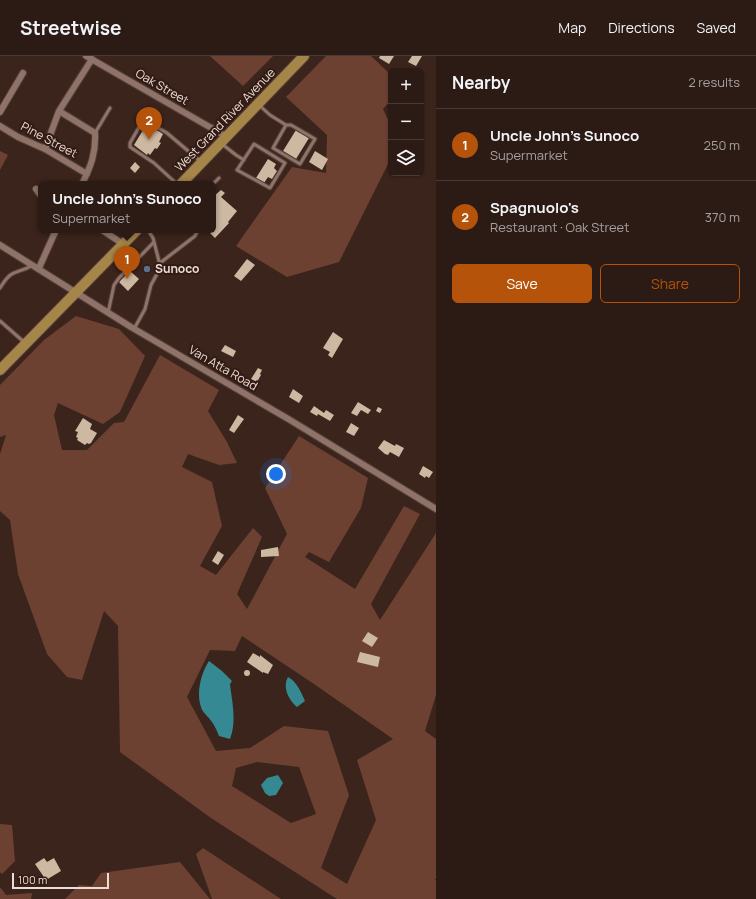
<!DOCTYPE html>
<html lang="en">
<head>
<meta charset="utf-8">
<style>
	body { margin:0; font-family:Manrope,sans-serif; background:#382822; color:#f1f3f6 }
	.controls { position:absolute; right:12px; top:12px; display:grid; overflow:hidden; border-radius:6px; box-shadow:0 1px 3px #0004 }
	.controls button { width:36px; height:36px; display:grid; place-items:center; padding:0; border:0; border-bottom:1px solid #483934; background:#2c1b15; color:#f1f3f6; font:20px sans-serif }
	.scale { position:absolute; left:12px; bottom:10px; width:97px; box-sizing:border-box; padding-left:4px; border:2px solid #ecdcd6; border-top:0; font-size:11px; line-height:14px; white-space:nowrap; color:#ecdcd6; -webkit-text-stroke:3px #311b13; paint-order:stroke }
	.you { position:absolute; left:276px; top:418px; width:14px; height:14px; margin:-10px; border:3px solid #fff; border-radius:50%; background:#1a73e8; box-shadow:0 0 0 6px #1a73e833 }
	.badge { display:grid; place-items:center; width:26px; height:26px; border-radius:50%; background:#b45309; color:#fff; font-size:13px; font-weight:700 }
	.pin { position:absolute; translate:-50% -33px; filter:drop-shadow(0 1px 2px #0008) }
	.pin::after { content:''; position:absolute; top:21px; width:14px; height:12px; background:inherit; clip-path:polygon(0 0,100% 0,50% 100%) }
	.popup { position:absolute; left:38px; top:125px; width:178px; height:52px; box-sizing:border-box; display:grid; place-content:center; border-radius:6px; background:#2c1b15; filter:drop-shadow(0 1px 3px #0005); font-size:13px; white-space:nowrap; color:#a6a1a0 }
	.popup b { font-size:15px; color:#f1f3f6 }
	.popup::after { content:''; position:absolute; left:50%; top:100%; margin-left:-8px; border:8px solid transparent; border-top-color:#2c1b15 }
	.list { margin:0; padding:0; list-style:none }
	h2 { display:flex; justify-content:space-between; align-items:center; height:52px; margin:0; padding:0 16px; font-size:17px }
	h2 small { font-size:13px; font-weight:400; color:#a6a1a0 }
	.list li { display:grid; grid-template-columns:26px 1fr auto; gap:12px; align-items:center; box-sizing:border-box; height:72px; padding:0 16px; border-top:1px solid #483934 }
	.list b { display:block; font-size:15px; white-space:nowrap }
	.list p { margin:0; font-size:13px; white-space:nowrap; color:#a6a1a0 }
	.list em { font-size:13px; font-style:normal; color:#a6a1a0 }
	.actions { display:flex; gap:8px; padding:12px 16px }
	.actions a { flex:1; padding:9px 0; border:1px solid #b45309; border-radius:6px; text-align:center; font-size:14px; color:#b45309 }
	.actions .main { background:#b45309; color:#fff }
	.icon { flex:none; width:22px; height:22px; fill:none; stroke:currentColor; stroke-width:2; stroke-linecap:round; stroke-linejoin:round }
	.map { position:relative; flex:none; width:436px; height:843px; overflow:hidden }
	header { display:flex; align-items:center; gap:24px; box-sizing:border-box; height:56px; padding:0 20px; background:#2c1b15; border-bottom:1px solid #483934 }
	header strong { font-size:19px }
	nav { display:flex; gap:22px; margin-inline-start:auto; font-size:14px }
	main { display:flex }
	aside { flex:1; background:#2c1b15 }
	.map>svg:first-child { display:block }
	.green { fill:#6d4131; fill-rule:evenodd }
	.water { fill:#348992 }
	.building { fill:#cdb8a2 }
	.lines { fill:none; stroke-linecap:round; stroke-linejoin:round }
	.lane-casing { stroke:#523f38; stroke-width:5 }
	.street-casing { stroke:#523f38; stroke-width:8 }
	.primary-casing { stroke:#523f38; stroke-width:12 }
	.lane { stroke:#8f7369; stroke-width:3 }
	.street { stroke:#8f7369; stroke-width:6 }
	.primary { stroke:#a68648; stroke-width:10 }
	.service-dot { fill:#5c6f8a; stroke:#311b13; stroke-width:1.5 }
	.labels { text-anchor:middle; stroke-width:4; stroke-linejoin:round; paint-order:stroke }
	.street-label { font-size:12px; fill:#ecdcd6; stroke:#311b13 }
	.poi-label { font-size:12px; font-weight:bold; fill:#ecdcd6; stroke:#311b13; text-anchor:start }
</style>
</head>
<body>
<header>
<strong>Streetwise</strong>
<nav><a>Map</a><a>Directions</a><a>Saved</a></nav>
</header>
<main>
<div class="map">
<svg width="436" height="843" viewBox="0 0 436 843">
	<rect width="100%" height="100%" fill="#3b241c"/>
	<!-- green -->
	<path class="green" d="M210,0h63l-30,30z
		M326,0h45l20,19v25l-8,9 8,17v32l-52,104 -52,15 -51,-31 56,-79 34,6 1,-38 -41,-38z
		M0,95l8,4 -8,15z
		M76,260l43,13 26,27 -25,56 -17,12 -45,-21 -4,12 8,35h25l27,-27 10,-1 36,-67 59,35 -11,21 19,31 10,21 -18,2 -31,-11 -6,13 30,15 10,44 -22,40 16,9 37,-47 9,9 -25,57 10,15 40,-75 -22,-46 34,-52 69,42 -7,30 -32,54 -20,-10 -4,5 50,32 49,-83 16,8 -49,90 9,16 56,-87v162l-11,36 11,8v140l-2,1h2v19h-99l-126,-81 -91,-66 -2,-126 -14,-15 -22,69 -15,-3 -20,-23 -29,-80 -8,-54 -10,-9v-57l6,-19 -6,2v-52l44,-45zM242,580l72,48 79,55 -36,21 19,60 -29,64 -26,-16 28,-73 -21,-64 -44,-5 -34,22 -34,3 -29,-54 23,-47 25,1zM257,706l42,5 17,47 -25,9 -59,-37 4,-18z
		M0,768l12,1 3,36 -13,13 -2,-2z
		M203,792l78,51h-69l-16,-45z
		M180,806l30,37h-145l14,-14 13,1 9,-13z
		M0,831l6,8 26,-2 -1,6h-31z"/>
	<!-- water -->
	<path class="water" d="M209,605l13,10 10,10 -2,3c2,18 7,37 0,55l-11,-3c-2,-5 -4,-10 -7,-14 -3,-5 -10,-10 -11,-15 -5,-14 0,-34 8,-46z
		M288,621c9,5 13,15 17,24l-8,6c-8,-7 -15,-19 -9,-30z
		M278,719l5,8 -7,12 -7,1 -4,-3 -4,-8 6,-7z"/>
	<!-- building -->
	<path class="building" d="M380,0h14l-5,8 -10,-6z
		M412,0h10l-6,10 -8,-4z
		M146,69l5,3 1,-1 11,7 -4,8 2,1 -4,6 -2,-1 -5,7 -2,-2 -1,2 -13,-10z
		M296,74l13,8 -13,21 -13,-8z
		M315,95l13,8 -6,11 -13,-8z
		M268,103l8,5 -2,4 3,3 -5,8 -4,-2 -4,6 -8,-5z
		M135,106l5,5 -5,6 -5,-5z
		M221,134l4,3 -4,4 16,14 -9,11 1,1 -14,15 -8,-8h6v-16l3,-2 -3,-3v-12z
		M247,203l8,6 -14,16 -7,-5z
		M130,215l9,8 -11,12 -9,-9z
		M333,276l10,7 -11,19 -4,-3 2,-3 -7,-4z
		M225,289l11,6 -3,6 -12,-6z
		M258,312l4,2 -2,4 1,1 -4,7 -6,-3z
		M293,333l10,7 -4,7 -10,-6z
		M358,346l13,8 -3,4 -7,-4 -4,6 -6,-3z
		M314,350l10,7 2,-3 8,5 -4,6 -12,-7 -1,2 -7,-4z
		M378,351l4,2 -2,4 -4,-2z
		M238,359l6,4 -10,14 -5,-3z
		M83,362l9,6 -2,5 7,4 -6,10 -2,1 -2,-1 -2,2 -8,-5 1,-2 -2,-1 2,-5 -3,-1z
		M351,367l8,5 -5,8 -8,-4z
		M384,384l11,6 1,-2 8,4 -5,9 -9,-5 -2,3 -3,-1 -7,-6z
		M423,410l10,6 -4,6 -3,-2 -1,2 -6,-4z
		M278,491l1,9 -18,1v-7z
		M218,495l6,4 -6,10 -6,-4z
		M368,576l10,6 -6,9 -10,-6z
		M360,596l20,5 -2,10 -21,-5z
		M253,597l7,4v-2l13,10 -5,9 -5,-2v1l-16,-11z
		M244 617a3 3 0 1 1 6 0a3 3 0 1 1-6 0Z
		M44,802l3,4 7,-4 7,13 -15,9 -11,-16z"/>
	<g class="lines">
		<defs>
			<path id="lane" d="M259,49l11,10 16,10 -13,23 27,16 15,-25 -24,-14h-5
				M95,77l15,-25
				M222,88l14,11 8,5
				M254,88l31,19 -15,25 -33,-18z
				M177,128l-23,-21 -24,-16v-4l12,-21 2,-1 4,1 19,11 33,28
				M213,128l6,-6
				M118,196l13,13
				M160,207l35,-27 3,-6
				M0,232c13,-21 16,-13 33,-23
				M108,257l6,-28 5,-7 35,-36
				M0,265l24,21
				M134,273l11,-20 6,-24 7,-13 2,-7 -7,-27 -5,-8"/>
			<path id="street" d="M86,0l141,81
				M59,55l36,22c1,20 -4,33 -13,51
				M0,56l23,-39
				M0,70l18,11 27,12 42,25
				M45,93l14,-38 33,-52
				M36,133l5,7
				M102,174l21,14
				M0,189l131,82 159,93 146,89
				M39,212l17,-38"/>
			<path id="primary" d="M181,128l123,-128
				M0,314l137,-140"/>
		</defs>
		<!-- lane casing -->
		<use href="#lane" class="lane-casing"/>
		<!-- street casing -->
		<use href="#street" class="street-casing"/>
		<!-- primary casing -->
		<use href="#primary" class="primary-casing"/>
		<!-- lane -->
		<use href="#lane" class="lane"/>
		<!-- street -->
		<use href="#street" class="street"/>
		<!-- primary -->
		<use href="#primary" class="primary"/>
	</g>
	<!-- markers -->
	<circle class="service-dot" cx="147" cy="213" r="4"/>
	<g class="labels">
		<!-- street labels -->
		<g class="street-label">
			<text transform="translate(162 31) rotate(30)" y="4">Oak Street</text>
			<text transform="translate(225 64) rotate(-46)" y="4">West Grand River Avenue</text>
			<text transform="translate(49 84) rotate(28)" y="4">Pine Street</text>
			<text transform="translate(223 312) rotate(30)" y="4">Van Atta Road</text>
		</g>
		<!-- poi labels -->
		<g class="poi-label">
			<text x="155" y="217">Sunoco</text>
		</g>
	</g>
</svg>
<div class="controls">
<button>+</button>
<button>−</button>
<button><svg class="icon" aria-label="layers" viewBox="0 0 24 24"><path d="M12 4l9 5-9 5-9-5zM3 14l9 5 9-5"/></svg></button>
</div>
<div class="scale">100 m</div>
<div class="you"></div>
<div class="pin badge" style="left:127px;top:223px">1</div>
<div class="popup"><b>Uncle John's Sunoco</b>Supermarket</div>
<div class="pin badge" style="left:149px;top:84px">2</div>
</div>
<aside>
<h2>Nearby<small>2 results</small></h2>
<ul class="list">
<li><span class="badge">1</span><div><b>Uncle John's Sunoco</b><p>Supermarket</p></div><em>250 m</em></li>
<li><span class="badge">2</span><div><b>Spagnuolo's</b><p>Restaurant · Oak Street</p></div><em>370 m</em></li>
</ul>
<div class="actions"><a class="main">Save</a><a>Share</a></div>
</aside>
</main>
</body>
</html>
